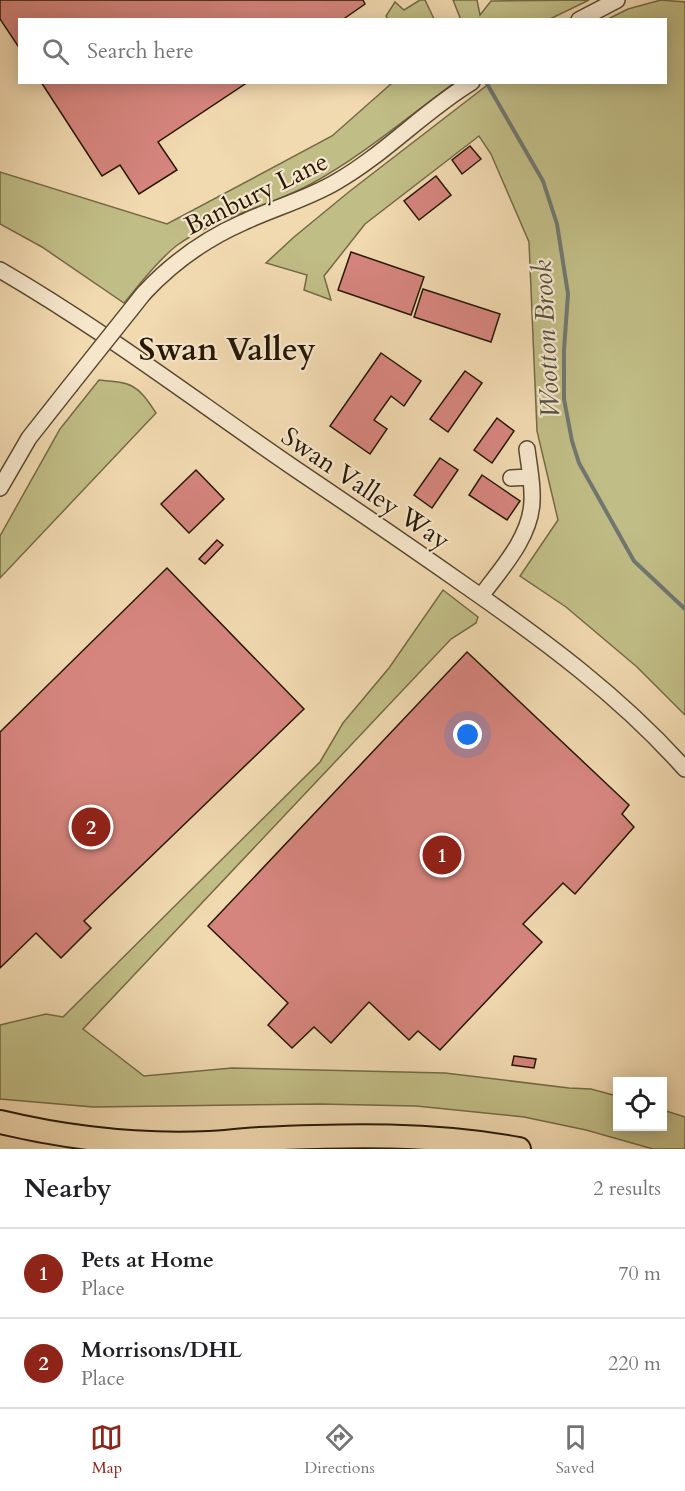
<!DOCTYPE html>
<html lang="en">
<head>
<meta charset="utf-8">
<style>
	body { margin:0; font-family:Cardo,serif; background:#f6f6f6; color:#202124 }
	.controls { position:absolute; right:18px; bottom:18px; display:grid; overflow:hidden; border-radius:0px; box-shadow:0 3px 15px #0003 }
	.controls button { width:54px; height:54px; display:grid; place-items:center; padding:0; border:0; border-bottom:2px solid #e0e0e0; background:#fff; color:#202124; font:30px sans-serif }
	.you { position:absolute; left:468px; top:735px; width:21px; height:21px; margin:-15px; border:4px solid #fff; border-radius:50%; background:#1a73e8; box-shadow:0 0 0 9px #1a73e833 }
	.badge { display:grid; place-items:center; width:39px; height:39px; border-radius:50%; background:#8f2418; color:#fff; font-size:20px; font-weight:700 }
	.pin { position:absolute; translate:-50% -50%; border:3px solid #fff; box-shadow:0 2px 6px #0006 }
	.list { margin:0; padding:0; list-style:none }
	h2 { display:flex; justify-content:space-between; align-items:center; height:78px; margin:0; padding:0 24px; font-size:26px }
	h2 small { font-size:20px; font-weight:400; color:#757577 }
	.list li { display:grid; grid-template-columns:39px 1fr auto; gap:18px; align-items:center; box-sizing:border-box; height:90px; padding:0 24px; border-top:2px solid #e0e0e0 }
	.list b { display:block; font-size:22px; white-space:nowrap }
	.list p { margin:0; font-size:20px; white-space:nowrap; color:#757577 }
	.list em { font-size:20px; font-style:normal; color:#757577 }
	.icon { flex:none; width:33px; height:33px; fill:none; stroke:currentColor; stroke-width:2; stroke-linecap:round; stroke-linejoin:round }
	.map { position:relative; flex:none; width:685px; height:1149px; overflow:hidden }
	.search { position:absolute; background:#fff; box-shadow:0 3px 15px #0003; left:18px; right:18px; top:18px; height:66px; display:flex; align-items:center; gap:15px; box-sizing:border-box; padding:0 21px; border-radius:0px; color:#757577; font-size:22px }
	.sheet { height:258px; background:#fff }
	nav { display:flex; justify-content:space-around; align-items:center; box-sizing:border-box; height:84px; border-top:2px solid #e0e0e0; background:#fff; font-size:16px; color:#757577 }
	nav a { display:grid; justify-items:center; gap:3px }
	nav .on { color:#8f2418 }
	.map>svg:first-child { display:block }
	.green { fill:#c1bd86; stroke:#746a46; stroke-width:1.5 }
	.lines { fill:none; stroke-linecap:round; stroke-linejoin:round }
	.stream { stroke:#707770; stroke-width:4 }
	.building { fill:#d6857e; stroke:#261805; stroke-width:1.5 }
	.minor-casing { stroke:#594830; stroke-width:18 }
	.highway-casing { stroke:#261805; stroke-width:26 }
	.minor { stroke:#f6e6cc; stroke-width:15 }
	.highway { stroke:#f1d9b0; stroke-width:22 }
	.minor-bridge-casing { stroke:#594830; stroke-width:18; stroke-linecap:butt }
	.minor-bridge { stroke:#f6e6cc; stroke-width:15 }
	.labels { text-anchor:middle; stroke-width:4.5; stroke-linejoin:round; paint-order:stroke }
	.street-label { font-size:26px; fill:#261805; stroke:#f6e6cc }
	.water-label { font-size:27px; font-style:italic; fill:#515043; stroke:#f6e6cc }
	.district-label { font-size:32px; font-weight:bold; fill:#261805; stroke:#f6e6cc }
</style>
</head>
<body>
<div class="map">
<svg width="685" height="1149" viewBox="0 0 685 1149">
	<rect width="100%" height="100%" fill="#f1d9b0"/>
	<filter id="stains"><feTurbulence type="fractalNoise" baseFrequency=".00333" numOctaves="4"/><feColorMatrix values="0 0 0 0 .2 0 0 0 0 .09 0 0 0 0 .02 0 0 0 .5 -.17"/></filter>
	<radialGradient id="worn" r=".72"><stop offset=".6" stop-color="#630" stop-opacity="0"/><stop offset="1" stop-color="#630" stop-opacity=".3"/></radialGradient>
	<!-- green -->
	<path class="green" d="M420,0h5l9,19h-46l-2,-3 9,-14 9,8z
		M453,0h24l3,15 11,-14 98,-1 -39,19 -89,1z
		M661,0l24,2v713l-48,-48 -71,-60 -46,-31 38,-56 -21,-89 -8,-189 -38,-88 -12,-18 -114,88 -41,52 7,24 -27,-10 3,-15 -41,-12 28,-26 56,-46 140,-108 176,-1v-62l-58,-1 20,-10z
		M392,83h62c-48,35 -93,74 -145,102 -43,23 -93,32 -133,61 -20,16 -36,38 -52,57l-82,-56 -42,-23v-52l167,52 165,-88z
		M99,380c34,3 38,4 57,33l-156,165v-42l60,-107z
		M443,590l35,27 -2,6 -25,16 -368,390 61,47 88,-8 213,5 124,15 22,1 26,7 1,30h44l1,-16 22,7v32h-32l-67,-19 -62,-13 -108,-11 -96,-2 -227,3 -93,-8v-74l46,-11 17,3 257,-255 23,-39 46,-55z"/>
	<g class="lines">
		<!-- stream -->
		<path class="stream" d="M486,82l57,99 14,43 11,70 -4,56v49l8,42 7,22 55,98 51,48"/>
	</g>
	<!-- building -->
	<path class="building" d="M0,0h363l2,4 -23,16h-322v29l-20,-30z
		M41,82h207l-90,60 19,28 -38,24 -19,-29 -18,11z
		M470,146l11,13 -19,15 -10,-14z
		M436,176l15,19 -32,25 -15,-19z
		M351,252l73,25 -13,38 -73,-25z
		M423,289l77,25 -9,28 -77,-25z
		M381,353l40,28 -17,25 -13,-10 -17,24 13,9 -17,25 -40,-28z
		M465,371l17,12 -34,49 -18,-13z
		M497,418l17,13 -22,32 -18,-13z
		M440,458l18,12 -26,38 -18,-13z
		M196,470l28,29 -35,34 -28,-29z
		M482,475l38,26 -13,19 -38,-25z
		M217,540l6,5 -18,19 -6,-5z
		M167,568l137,141 -220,212 7,7 -30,30 -25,-25 -36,35v-236z
		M467,652l162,153 -7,9 12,13 -59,67 -12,-11 -40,41 19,18 -102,108 -22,-19 -9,9 -40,-38 -38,41 -17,-16 -22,21 -24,-23 20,-22 -80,-77z
		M514,1056l22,3 -2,9 -22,-3z"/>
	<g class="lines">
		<defs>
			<path id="minor" d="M579,20l38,-20
				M0,270c102,59 196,131 294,198 58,39 115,78 172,118 79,55 155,111 219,183
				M144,293c29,-31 61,-54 100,-71 30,-14 63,-23 92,-40 49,-28 88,-71 136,-100
				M511,478l19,-1
				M0,488l29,-50 41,-52
				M481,596c20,-27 50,-59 51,-95 1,-17 -3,-35 -5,-52"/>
			<path id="highway" d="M0,1122c67,16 140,24 209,21 16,-1 33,-3 50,-4 87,-4 174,-6 260,10"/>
		</defs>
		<!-- minor casing -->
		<use href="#minor" class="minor-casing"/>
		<!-- highway casing -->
		<use href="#highway" class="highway-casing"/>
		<!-- minor -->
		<use href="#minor" class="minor"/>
		<!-- highway -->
		<use href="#highway" class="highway"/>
		<defs>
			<path id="minor-bridge" d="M70,386l74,-93"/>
		</defs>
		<!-- minor-bridge casing -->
		<use href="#minor-bridge" class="minor-bridge-casing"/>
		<!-- minor-bridge -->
		<use href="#minor-bridge" class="minor-bridge"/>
	</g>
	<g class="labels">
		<!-- street labels -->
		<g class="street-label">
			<text transform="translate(256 193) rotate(-26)" y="9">Banbury Lane</text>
			<text transform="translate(366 488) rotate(34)" y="9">Swan Valley Way</text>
		</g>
		<!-- water labels -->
		<g class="water-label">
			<text transform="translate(546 339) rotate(-93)" y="9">Wootton Brook</text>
		</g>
		<!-- district labels -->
		<g class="district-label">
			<text x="227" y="360">Swan Valley</text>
		</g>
	</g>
	<rect width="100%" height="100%" filter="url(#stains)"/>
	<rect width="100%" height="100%" fill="url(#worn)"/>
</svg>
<div class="controls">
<button><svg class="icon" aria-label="locate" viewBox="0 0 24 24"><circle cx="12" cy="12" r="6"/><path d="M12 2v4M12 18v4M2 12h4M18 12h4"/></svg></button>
</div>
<div class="you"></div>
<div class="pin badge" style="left:442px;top:855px">1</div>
<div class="pin badge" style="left:91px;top:827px">2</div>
<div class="search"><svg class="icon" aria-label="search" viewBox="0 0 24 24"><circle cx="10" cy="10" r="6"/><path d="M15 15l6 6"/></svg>Search here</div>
</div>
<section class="sheet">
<h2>Nearby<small>2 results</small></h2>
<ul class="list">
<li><span class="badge">1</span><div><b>Pets at Home</b><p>Place</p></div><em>70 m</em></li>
<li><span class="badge">2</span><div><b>Morrisons/DHL</b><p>Place</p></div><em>220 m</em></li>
</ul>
</section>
<nav>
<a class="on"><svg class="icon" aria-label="map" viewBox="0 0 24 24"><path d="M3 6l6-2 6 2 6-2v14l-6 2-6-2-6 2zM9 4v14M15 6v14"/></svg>Map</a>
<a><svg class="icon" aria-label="directions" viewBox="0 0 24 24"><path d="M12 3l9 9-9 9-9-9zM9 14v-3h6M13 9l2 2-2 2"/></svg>Directions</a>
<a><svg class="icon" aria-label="saved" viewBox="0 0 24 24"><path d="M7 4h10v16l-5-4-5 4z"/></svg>Saved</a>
</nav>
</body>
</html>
